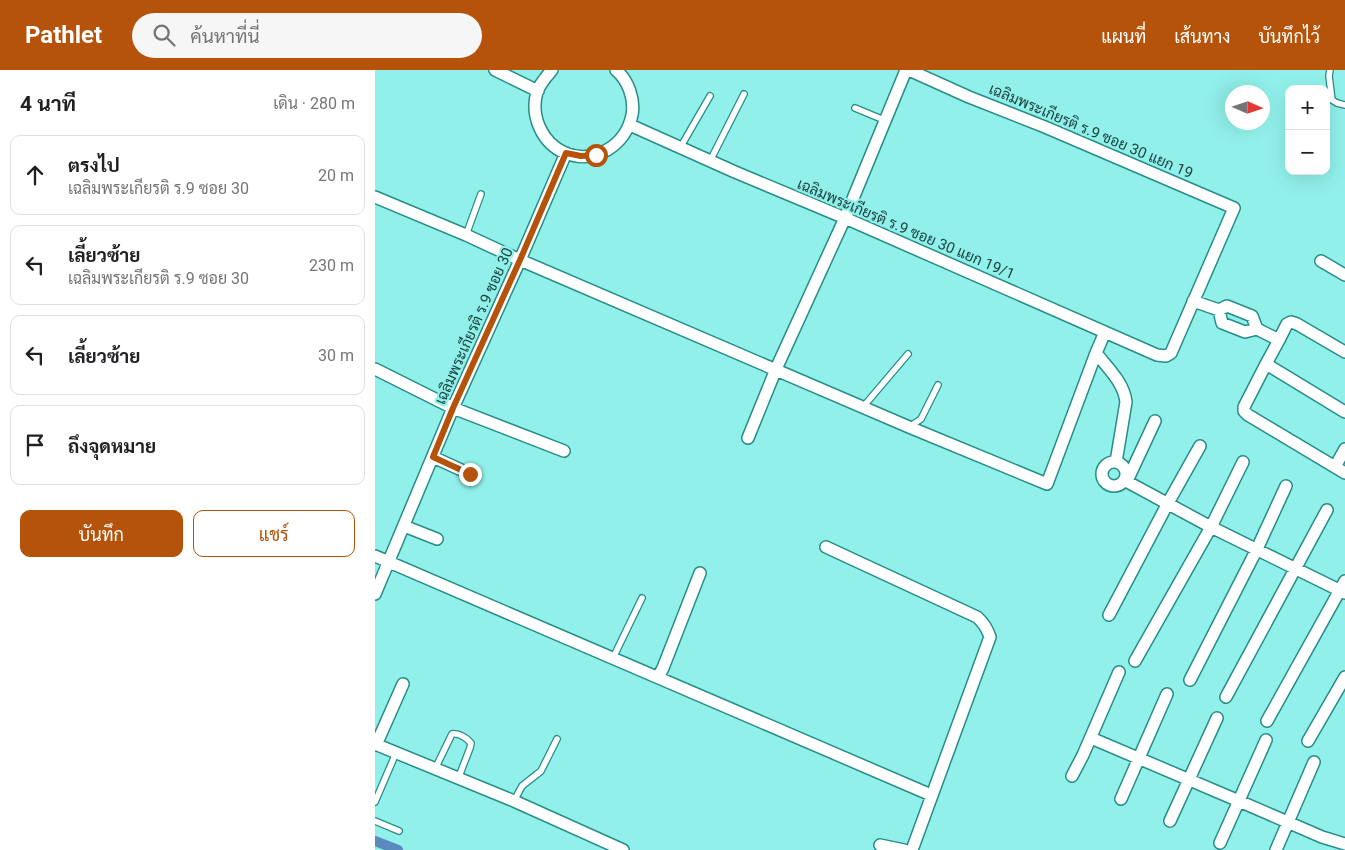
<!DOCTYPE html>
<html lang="th">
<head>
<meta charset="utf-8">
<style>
	body { margin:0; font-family:Roboto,Sarabun,sans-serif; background:#f6f6f6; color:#202124 }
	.controls { position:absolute; right:15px; top:15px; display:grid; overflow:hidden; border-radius:10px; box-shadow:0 5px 20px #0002 }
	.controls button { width:45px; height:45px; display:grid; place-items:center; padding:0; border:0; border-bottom:1px solid #e0e0e0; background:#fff; color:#202124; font:25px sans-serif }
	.compass { position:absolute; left:850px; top:15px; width:45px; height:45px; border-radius:50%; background:#fff; box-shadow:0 5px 20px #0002; rotate:93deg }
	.stop { position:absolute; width:15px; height:15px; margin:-11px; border:4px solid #b45309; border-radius:50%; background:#fff }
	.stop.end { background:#b45309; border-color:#fff; box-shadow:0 1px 5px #0008 }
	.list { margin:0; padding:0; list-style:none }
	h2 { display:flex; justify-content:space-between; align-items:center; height:65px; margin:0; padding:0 20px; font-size:21px }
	h2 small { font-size:16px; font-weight:400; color:#757577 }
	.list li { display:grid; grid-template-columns:32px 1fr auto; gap:15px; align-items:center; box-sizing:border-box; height:80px; margin:0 10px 10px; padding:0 10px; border:1px solid #e0e0e0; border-radius:10px }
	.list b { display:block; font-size:19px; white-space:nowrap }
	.list p { margin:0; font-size:16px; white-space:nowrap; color:#757577 }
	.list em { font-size:16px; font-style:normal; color:#757577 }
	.actions { display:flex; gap:10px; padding:15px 20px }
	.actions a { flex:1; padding:11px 0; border:1px solid #b45309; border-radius:10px; text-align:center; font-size:18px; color:#b45309 }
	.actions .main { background:#b45309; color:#fff }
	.icon { flex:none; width:28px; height:28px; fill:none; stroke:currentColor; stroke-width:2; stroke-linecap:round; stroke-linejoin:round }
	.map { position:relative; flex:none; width:970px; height:780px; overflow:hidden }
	header { display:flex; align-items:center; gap:30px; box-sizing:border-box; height:70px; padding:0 25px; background:#b45309; color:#fff }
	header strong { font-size:24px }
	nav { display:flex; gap:28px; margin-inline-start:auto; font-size:18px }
	.search { width:350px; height:45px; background:#f6f6f6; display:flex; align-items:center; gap:12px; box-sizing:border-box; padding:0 18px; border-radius:28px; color:#757577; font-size:19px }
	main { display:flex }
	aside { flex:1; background:#fff }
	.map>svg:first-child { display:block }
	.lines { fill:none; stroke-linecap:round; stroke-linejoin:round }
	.canal { stroke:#5b8bbe; stroke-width:10 }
	.service-casing { stroke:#268d89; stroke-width:8 }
	.minor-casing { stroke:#268d89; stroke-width:14 }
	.service { stroke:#fff; stroke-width:5.5 }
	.minor { stroke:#fff; stroke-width:11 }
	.route { stroke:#b45309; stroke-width:6 }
	.labels { text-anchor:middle; stroke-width:4.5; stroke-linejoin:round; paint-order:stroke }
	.street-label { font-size:15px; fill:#1c4442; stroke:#91f0ea }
</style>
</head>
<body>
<header>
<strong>Pathlet</strong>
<div class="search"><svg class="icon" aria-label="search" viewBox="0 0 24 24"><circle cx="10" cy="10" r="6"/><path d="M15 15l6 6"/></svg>ค้นหาที่นี่</div>
<nav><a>แผนที่</a><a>เส้นทาง</a><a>บันทึกไว้</a></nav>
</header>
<main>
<aside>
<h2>4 นาที<small>เดิน · 280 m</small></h2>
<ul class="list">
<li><svg class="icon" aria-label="ahead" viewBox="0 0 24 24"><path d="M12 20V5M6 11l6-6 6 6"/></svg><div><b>ตรงไป</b><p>เฉลิมพระเกียรติ ร.9 ซอย 30</p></div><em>20 m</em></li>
<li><svg class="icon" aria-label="left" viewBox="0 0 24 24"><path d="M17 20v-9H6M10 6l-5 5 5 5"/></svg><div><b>เลี้ยวซ้าย</b><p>เฉลิมพระเกียรติ ร.9 ซอย 30</p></div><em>230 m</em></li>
<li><svg class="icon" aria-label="left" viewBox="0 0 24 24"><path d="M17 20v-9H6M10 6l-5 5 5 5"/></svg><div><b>เลี้ยวซ้าย</b></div><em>30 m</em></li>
<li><svg class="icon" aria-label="arrive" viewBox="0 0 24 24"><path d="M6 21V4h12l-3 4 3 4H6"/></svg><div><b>ถึงจุดหมาย</b></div></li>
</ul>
<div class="actions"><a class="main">บันทึก</a><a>แชร์</a></div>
</aside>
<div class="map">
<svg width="970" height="780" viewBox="0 0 970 780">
	<rect width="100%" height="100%" fill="#91f0ea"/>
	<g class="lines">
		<!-- canal -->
		<path class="canal" d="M0,771l23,9"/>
		<defs>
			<path id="service" d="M955,0l-1,6 3,24 5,3 8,2
				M480,38l29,12
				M305,78l30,-52
				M335,91l34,-67
				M91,165l15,-41
				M488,337l45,-53
				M534,357l12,-8 17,-34
				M238,588l29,-60
				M60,699l17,-35c7,-1 15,4 19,9l-1,5 -12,31
				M139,731l8,-15 19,-15 16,-32
				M0,732l21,-49
				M0,751l24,10"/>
			<path id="minor" d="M120,0l43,21
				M177,0c-6,7 -12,13 -15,22 -7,24 5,51 28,61 30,12 61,-8 67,-38 3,-16 -4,-35 -16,-45
				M255,55l105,47 110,46 312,137 9,1 5,-3 63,-145 -189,-81 -76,-30 -60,-27
				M0,127l91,38 54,25 389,167 138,57 49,-131 9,-21
				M946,191l24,14
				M818,231l26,9 8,-4 25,10 5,13 22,11 8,-16 4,-2 6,2 48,28
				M844,240l3,13 23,9 12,-3
				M904,270l-13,24 79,48
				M721,283c12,15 28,30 30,49l-10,60
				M891,294l-22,43v4l4,4 97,58
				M0,299l78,39 111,43
				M373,368l28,-69 69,-151 61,-148
				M58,387l37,17
				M727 404a12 12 0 1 1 24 0a12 12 0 1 1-24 0Z
				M960,397l10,-18
				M749,410l87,47 134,66
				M752,411l28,-60
				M29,456l33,13
				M451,477l151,70c7,6 10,11 13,20l-78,213
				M0,486l556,239
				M0,524l78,-186 67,-148 46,-107
				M734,545l59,-112 32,-57
				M760,591l76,-134 32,-65
				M283,607l5,-9 37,-95
				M815,610l67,-131 29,-63
				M851,627l101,-187
				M892,651l78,-140
				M716,668l148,63 83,36 23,7
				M933,671l37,-64
				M0,674l139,57 109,49
				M1,675l27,-61
				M697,706l11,-21 36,-83
				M746,729l46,-105
				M795,751l47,-103
				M845,773l46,-103
				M505,775l24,5
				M901,780l38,-88"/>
		</defs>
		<!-- service casing -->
		<use href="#service" class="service-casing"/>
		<!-- minor casing -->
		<use href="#minor" class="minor-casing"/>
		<!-- service -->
		<use href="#service" class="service"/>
		<!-- minor -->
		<use href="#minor" class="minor"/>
	</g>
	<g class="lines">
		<!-- route -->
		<path class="route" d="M95,404l-37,-17 20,-49 67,-148 46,-107 15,3 15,-1"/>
	</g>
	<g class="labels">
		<!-- street labels -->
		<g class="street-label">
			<text transform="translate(716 61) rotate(23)" y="5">เฉลิมพระเกียรติ ร.9 ซอย 30 แยก 19</text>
			<text transform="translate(531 159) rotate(23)" y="5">เฉลิมพระเกียรติ ร.9 ซอย 30 แยก 19/1</text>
			<text transform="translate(99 256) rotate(-66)" y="5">เฉลิมพระเกียรติ ร.9 ซอย 30</text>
		</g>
	</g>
</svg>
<div class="controls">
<button>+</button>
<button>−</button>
</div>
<svg class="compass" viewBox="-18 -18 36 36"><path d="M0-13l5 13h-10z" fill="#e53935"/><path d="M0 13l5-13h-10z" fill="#757577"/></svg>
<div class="stop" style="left:221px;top:85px"></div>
<div class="stop end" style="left:95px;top:404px"></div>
</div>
</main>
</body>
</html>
